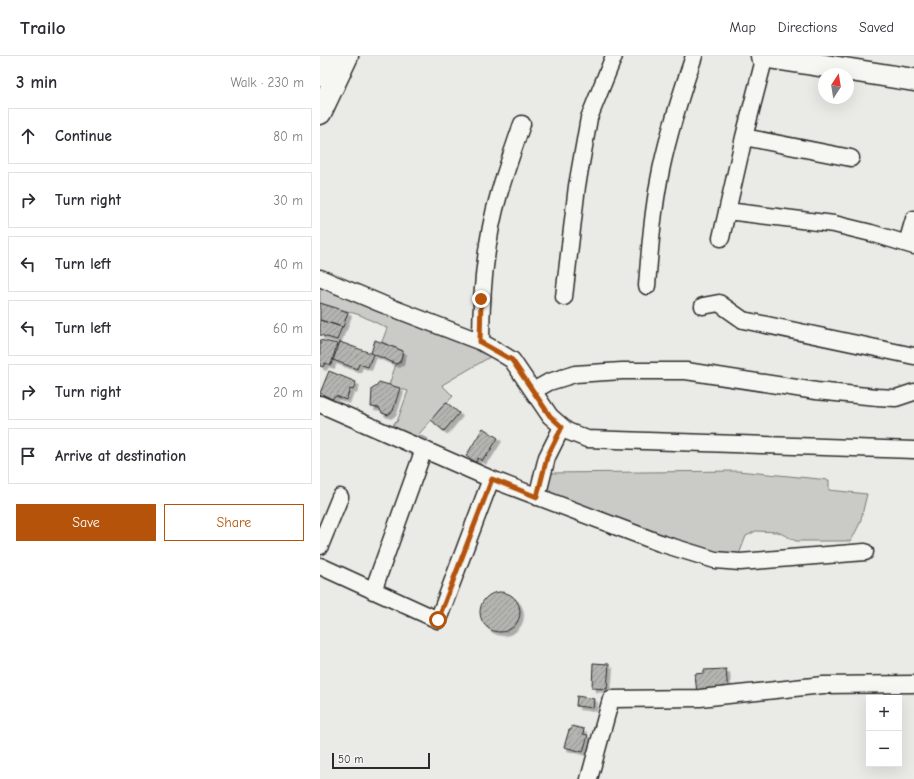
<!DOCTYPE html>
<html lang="en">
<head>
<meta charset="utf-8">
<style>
	body { margin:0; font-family:"Comic Neue",sans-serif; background:#f7f7f7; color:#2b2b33 }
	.controls { position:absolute; right:12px; bottom:12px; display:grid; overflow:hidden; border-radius:0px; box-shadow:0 4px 16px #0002 }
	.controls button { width:36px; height:36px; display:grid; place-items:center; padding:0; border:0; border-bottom:1px solid #e1e1e2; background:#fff; color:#2b2b33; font:20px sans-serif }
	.compass { position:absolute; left:498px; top:12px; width:36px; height:36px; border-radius:50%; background:#fff; box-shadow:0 4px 16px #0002; rotate:12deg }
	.scale { position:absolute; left:12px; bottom:10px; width:98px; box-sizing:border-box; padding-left:4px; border:2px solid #2b2b2b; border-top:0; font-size:11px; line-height:14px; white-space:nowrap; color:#2b2b2b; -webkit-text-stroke:3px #f6f6f2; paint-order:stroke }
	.stop { position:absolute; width:12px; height:12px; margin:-9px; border:3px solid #b45309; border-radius:50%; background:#fff }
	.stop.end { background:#b45309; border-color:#fff; box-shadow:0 1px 4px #0008 }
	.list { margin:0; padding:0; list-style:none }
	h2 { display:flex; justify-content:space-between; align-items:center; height:52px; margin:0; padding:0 16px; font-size:17px }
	h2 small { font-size:13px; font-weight:400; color:#7c7c81 }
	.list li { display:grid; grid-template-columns:26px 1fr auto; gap:12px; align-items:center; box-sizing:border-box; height:56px; margin:0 8px 8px; padding:0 8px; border:1px solid #e1e1e2; border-radius:0px }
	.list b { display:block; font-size:15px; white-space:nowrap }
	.list em { font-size:13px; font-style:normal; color:#7c7c81 }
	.actions { display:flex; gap:8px; padding:12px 16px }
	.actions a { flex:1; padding:9px 0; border:1px solid #b45309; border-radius:0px; text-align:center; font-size:14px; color:#b45309 }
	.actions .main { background:#b45309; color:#fff }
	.icon { flex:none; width:22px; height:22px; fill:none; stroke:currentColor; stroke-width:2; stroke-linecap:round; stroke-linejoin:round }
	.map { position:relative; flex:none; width:594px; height:723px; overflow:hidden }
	header { display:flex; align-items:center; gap:24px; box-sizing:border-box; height:56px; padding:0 20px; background:#fff; border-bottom:1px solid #e1e1e2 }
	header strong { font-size:19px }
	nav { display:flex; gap:22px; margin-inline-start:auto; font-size:14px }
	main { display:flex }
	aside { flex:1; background:#fff }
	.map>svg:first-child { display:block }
	.green { fill:#cacac7; stroke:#7a7a79 }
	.building { fill:url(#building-hatch); stroke:#2b2b2b; filter:url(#shadow) }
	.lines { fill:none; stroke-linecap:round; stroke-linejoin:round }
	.street-casing { stroke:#2b2b2b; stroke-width:19 }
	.secondary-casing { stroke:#2b2b2b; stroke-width:25 }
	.highway-casing { stroke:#2b2b2b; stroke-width:25 }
	.street { stroke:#f6f6f2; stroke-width:16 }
	.secondary { stroke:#f6f6f2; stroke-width:22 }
	.highway { stroke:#f6f6f2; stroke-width:22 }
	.route { stroke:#b45309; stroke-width:5 }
</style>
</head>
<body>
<header>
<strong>Trailo</strong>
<nav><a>Map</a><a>Directions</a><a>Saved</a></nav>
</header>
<main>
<aside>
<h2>3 min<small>Walk · 230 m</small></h2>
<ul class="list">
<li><svg class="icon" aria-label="ahead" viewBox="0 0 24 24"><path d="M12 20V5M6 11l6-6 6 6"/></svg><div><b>Continue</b></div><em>80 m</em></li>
<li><svg class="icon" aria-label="right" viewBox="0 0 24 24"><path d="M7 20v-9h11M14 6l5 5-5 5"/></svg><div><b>Turn right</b></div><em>30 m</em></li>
<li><svg class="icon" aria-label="left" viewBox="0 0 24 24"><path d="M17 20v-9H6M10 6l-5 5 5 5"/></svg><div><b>Turn left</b></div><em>40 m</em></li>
<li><svg class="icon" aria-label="left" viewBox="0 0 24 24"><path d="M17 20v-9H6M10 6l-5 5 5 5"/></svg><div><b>Turn left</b></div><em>60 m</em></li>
<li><svg class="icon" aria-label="right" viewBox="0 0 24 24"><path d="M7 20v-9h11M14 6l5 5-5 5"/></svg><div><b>Turn right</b></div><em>20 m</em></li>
<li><svg class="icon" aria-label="arrive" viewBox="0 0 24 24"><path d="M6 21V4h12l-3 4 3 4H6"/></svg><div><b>Arrive at destination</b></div></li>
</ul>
<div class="actions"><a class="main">Save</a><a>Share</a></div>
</aside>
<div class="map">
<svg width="594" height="723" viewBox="0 0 594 723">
	<defs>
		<pattern id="building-hatch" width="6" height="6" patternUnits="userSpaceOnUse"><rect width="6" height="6" fill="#b4b4b1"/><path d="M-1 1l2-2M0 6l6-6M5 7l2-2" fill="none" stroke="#939390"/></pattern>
		<filter id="shadow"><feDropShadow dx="3.5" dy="3.5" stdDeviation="0" flood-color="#0004"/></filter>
	</defs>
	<rect width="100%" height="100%" fill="#eaeae6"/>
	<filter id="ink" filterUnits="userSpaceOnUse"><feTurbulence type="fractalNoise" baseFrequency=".025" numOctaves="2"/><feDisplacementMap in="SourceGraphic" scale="8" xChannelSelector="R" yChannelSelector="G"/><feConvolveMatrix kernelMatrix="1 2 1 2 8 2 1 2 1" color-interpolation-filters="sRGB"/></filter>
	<g filter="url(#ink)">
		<!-- green -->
		<path class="green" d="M0,228l175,70 -53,31 11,11 -35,39 10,4 -3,4 -32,-13 1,-7 3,-1 11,-31 -19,-6 7,-21 4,-2 3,-11 -21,-9 5,-14 -27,-13 -40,-12z
			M418,415l91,9v10l38,4 -7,29 -9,18h-55l-18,-9 -22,-1 -10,5 -8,21 -23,-3 -160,-55 -8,-14 1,-12z"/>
		<!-- building -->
		<path class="building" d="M0,247l28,9 -5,15 -23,-7z
			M0,264l22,7 -5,13 -17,-5z
			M0,284l17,4 -6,21 -6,-2 -2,4 -3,-1z
			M55,284l28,11 -3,11 -4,2 -25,-11z
			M20,286l33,12 -5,13 -9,-3 -2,5 -24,-9z
			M9,315l27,11 -3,8 -3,-1 -4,11 -10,-4 -4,3 -12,-6z
			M59,326l21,6 -7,23 -5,4 -6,-2 -3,-5 -8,-1 1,-18 5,-3z
			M126,346l13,11 -15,18 -13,-11z
			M163,372l15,10 -12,19 -1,-1 -3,5 -4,-3 -2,4 -10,-6z
			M160 556a20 20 0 1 1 40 0a20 20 0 1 1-40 0Z
			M273,607l16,1 -2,25 -15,-1z
			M406,613l2,23 -31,2 -2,-20 9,-1v-3z
			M257,640l17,3 -1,9 -17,-2z
			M252,670l12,3 -1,5 5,1 -5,17 -19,-5 5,-17h2z"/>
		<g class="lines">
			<defs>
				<path id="street" d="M424,81l107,21
					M407,155l107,13 37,9 43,13
					M401,182l23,-101 21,-81
					M587,187l7,-24
					M0,222l62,26 99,38 18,10 13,8 38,56 17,15 20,8 327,11
					M327,230c3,-39 6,-77 14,-116 8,-38 20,-76 33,-114
					M244,241l13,-111 12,-68 25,-62
					M383,250l16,-3 24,17 171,36
					M161,286c0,-50 4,-100 18,-148 7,-24 15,-47 23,-70
					M213,335l16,-9 26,-8 47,-3h64l130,20 61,6 19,1 18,-6
					M0,348l171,75 169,64 55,17 25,2 125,-10
					M217,441l10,-40 15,-30
					M0,490l20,-49
					M0,510l118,54 53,-141
					M53,535l51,-142
					M269,723l22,-80 89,-1 123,-13 91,-1"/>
				<path id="secondary" d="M442,0l152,24"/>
				<path id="highway" d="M0,19l9,-19
					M0,57l27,-57"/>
			</defs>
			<!-- street casing -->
			<use href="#street" class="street-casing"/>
			<!-- secondary casing -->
			<use href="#secondary" class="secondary-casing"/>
			<!-- highway casing -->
			<use href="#highway" class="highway-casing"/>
			<!-- street -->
			<use href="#street" class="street"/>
			<!-- secondary -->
			<use href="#secondary" class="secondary"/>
			<!-- highway -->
			<use href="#highway" class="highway"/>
		</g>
	</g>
	<g class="lines" filter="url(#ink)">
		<!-- route -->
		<path class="route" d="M118,564l54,-141 45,18 10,-40 15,-30 -12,-11 -38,-56 -32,-18 1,-43"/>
	</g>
</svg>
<div class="controls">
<button>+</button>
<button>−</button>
</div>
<svg class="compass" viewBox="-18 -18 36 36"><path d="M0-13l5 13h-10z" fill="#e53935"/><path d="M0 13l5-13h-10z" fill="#7c7c81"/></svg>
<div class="scale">50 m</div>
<div class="stop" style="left:118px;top:564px"></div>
<div class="stop end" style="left:161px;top:243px"></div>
</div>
</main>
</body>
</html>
